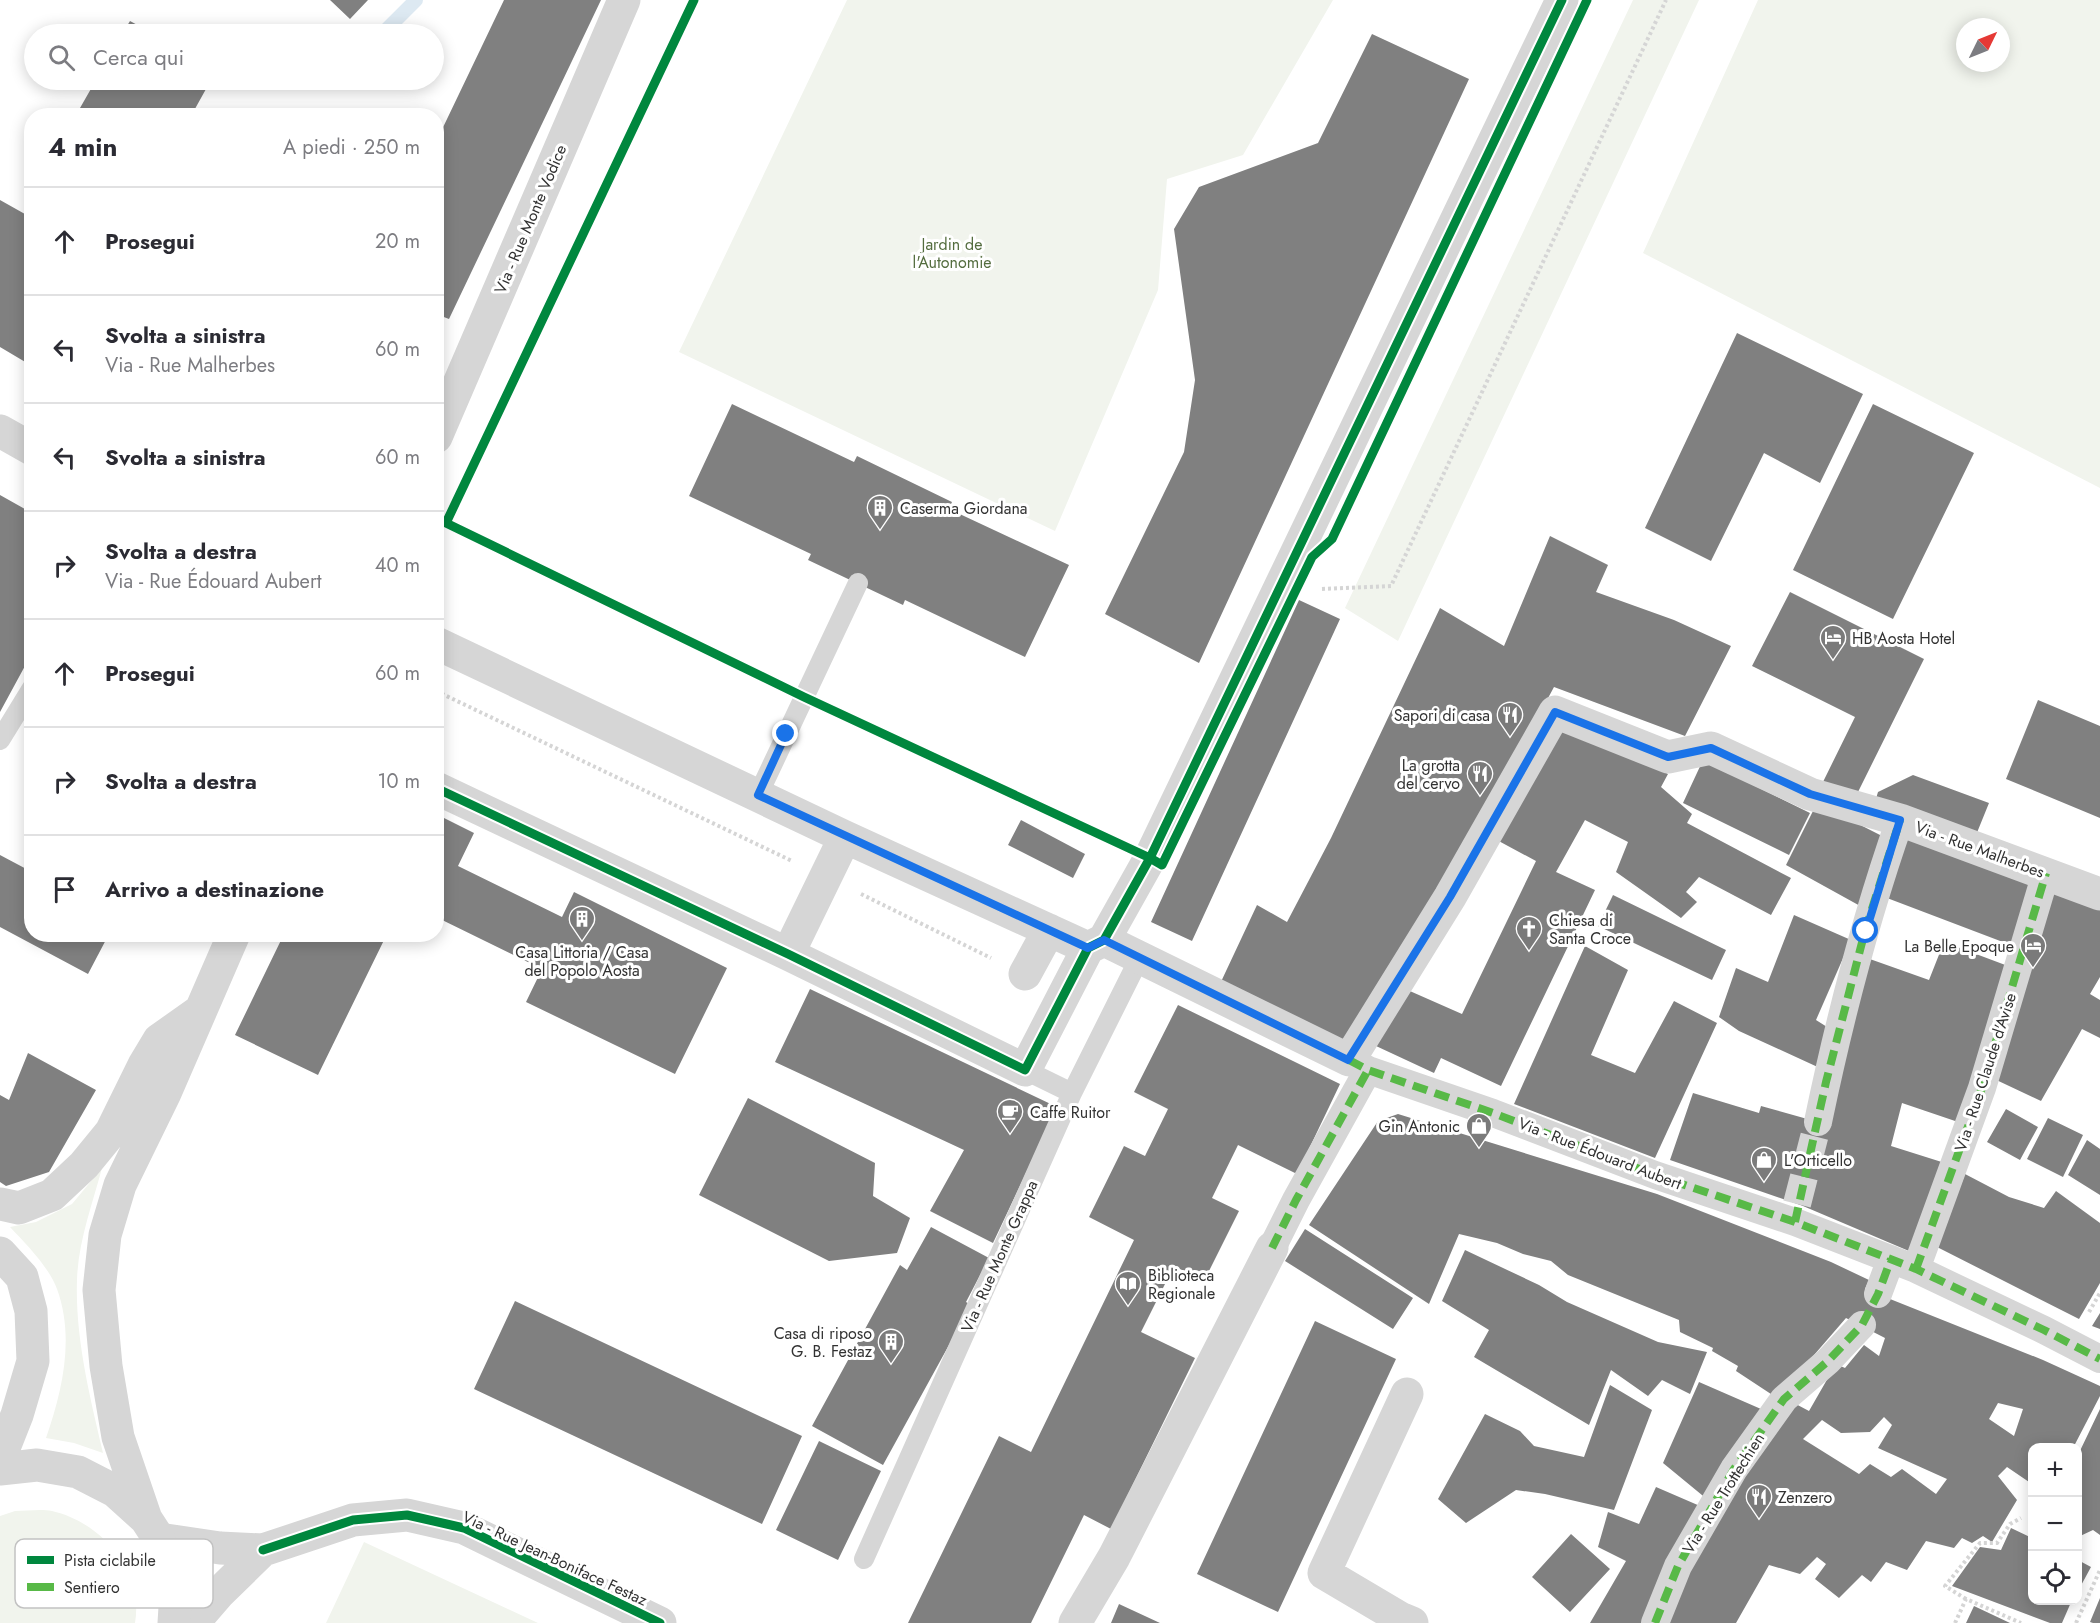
<!DOCTYPE html>
<html lang="it">
<head>
<meta charset="utf-8">
<style>
	body { margin:0; font-family:Jost,sans-serif; background:#f2f2f3; color:#2b2b33 }
	.controls { position:absolute; right:18px; bottom:18px; display:grid; overflow:hidden; border-radius:12px; box-shadow:0 3px 15px #0003 }
	.controls button { width:54px; height:54px; display:grid; place-items:center; padding:0; border:0; border-bottom:2px solid #e1e1e2; background:#fff; color:#2b2b33; font:30px sans-serif }
	.compass { position:absolute; left:1956px; top:18px; width:54px; height:54px; border-radius:50%; background:#fff; box-shadow:0 3px 15px #0003; rotate:47deg }
	.stop { position:absolute; width:18px; height:18px; margin:-14px; border:4px solid #1a73e8; border-radius:50%; background:#fff }
	.stop.end { background:#1a73e8; border-color:#fff; box-shadow:0 2px 6px #0008 }
	.list { margin:0; padding:0; list-style:none }
	h2 { display:flex; justify-content:space-between; align-items:center; height:78px; margin:0; padding:0 24px; font-size:26px }
	h2 small { font-size:20px; font-weight:400; color:#7c7c81 }
	.list li { display:grid; grid-template-columns:39px 1fr auto; gap:18px; align-items:center; box-sizing:border-box; height:108px; padding:0 24px; border-top:2px solid #e1e1e2 }
	.list b { display:block; font-size:22px; white-space:nowrap }
	.list p { margin:0; font-size:20px; white-space:nowrap; color:#7c7c81 }
	.list em { font-size:20px; font-style:normal; color:#7c7c81 }
	.icon { flex:none; width:33px; height:33px; fill:none; stroke:currentColor; stroke-width:2; stroke-linecap:round; stroke-linejoin:round }
	.map { position:relative; flex:none; width:2100px; height:1623px; overflow:hidden }
	.search { position:absolute; background:#fff; box-shadow:0 3px 15px #0003; left:24px; top:24px; width:420px; height:66px; display:flex; align-items:center; gap:15px; box-sizing:border-box; padding:0 21px; border-radius:33px; color:#7c7c81; font-size:22px }
	.panel { position:absolute; background:#fff; box-shadow:0 3px 15px #0003; left:24px; top:108px; width:420px; height:834px; border-radius:24px }
	.map>svg:first-child { display:block }
	.green { fill:#f1f4ed; fill-rule:evenodd }
	.lines { fill:none; stroke-linecap:round; stroke-linejoin:round }
	.stream { stroke:#dde9f2; stroke-width:14 }
	.building { fill:#808080; fill-rule:evenodd }
	.pedestrian-tunnel { stroke:#d6d6d6; stroke-width:28; stroke-dasharray:28 14; stroke-linecap:butt }
	.path { stroke:#d5d5d5; stroke-width:4; stroke-dasharray:3 3; stroke-linecap:butt }
	.service { stroke:#d6d6d6; stroke-width:20 }
	.pedestrian { stroke:#d6d6d6; stroke-width:28 }
	.minor { stroke:#d6d6d6; stroke-width:33 }
	.tertiary { stroke:#d6d6d6; stroke-width:33 }
	.quiet { stroke:#58b947; stroke-width:8; stroke-dasharray:15 8; stroke-linecap:butt }
	.cycleway-casing { stroke:#fff; stroke-width:13 }
	.cycleway { stroke:#00873e; stroke-width:9 }
	.route { stroke:#1a73e8; stroke-width:8 }
	.labels { text-anchor:middle; stroke-width:6; stroke-linejoin:round; paint-order:stroke }
	.street-label { font-size:16px; fill:#323232; stroke:#fff }
	.park-label { font-size:16px; fill:#546d3f; stroke:#fff }
	.poi-label { font-size:16px; fill:#323232; stroke:#fff; text-anchor:start }
	.key { fill:#fff; stroke:#c2c2c2; stroke-width:1.5 }
	.key-label { font-size:16px; fill:#323232 }
</style>
</head>
<body>
<div class="map">
<svg width="2100" height="1623" viewBox="0 0 2100 1623">
	<rect width="100%" height="100%" fill="#fff"/>
	<!-- green -->
	<path class="green" d="M847,0h486l-90,155 -76,24 -9,111 -103,241 -376,-179z
		M1633,0h66l-301,641 -53,-33z
		M1758,0h342v488l-457,-235zM1965,27h36v36h-36z
		M102,1168c-10,37 -24,75 -25,112 -2,58 13,117 26,173l-29,-10 -28,-5c16,-46 29,-100 11,-149 -8,-22 -31,-45 -47,-62l26,-5 36,-18z
		M15,1511c12,0 26,-2 37,0 49,11 92,60 83,112h-135v-107z
		M364,1542l174,81h-212z"/>
	<g class="lines">
		<!-- stream -->
		<path class="stream" d="M382,34l34,-34"/>
	</g>
	<!-- building -->
	<path class="building" d="M330,0h38l-18,19z
		M504,0h97l-152,319 -13,-5v-172z
		M130,21l24,13h-32z
		M1372,34l97,45 -270,584 -94,-49 79,-162 11,-72 -21,-151 25,-42 119,-44z
		M96,80h115l-20,36h-113l-2,-1z
		M0,200l32,18v148l-32,-19z
		M1737,333l126,61 -43,89 -56,-30 -53,108 -66,-33z
		M732,404l122,58 3,-6 95,46 -3,7 120,56 -44,92 -120,-57 -2,5 -95,-45 3,-6 -122,-58z
		M1873,404l101,49 -81,166 -100,-49z
		M0,495l32,18v140l-32,59z
		M1550,536l58,29 -12,27 78,28 57,26 -46,90 -131,-49 -115,214 -91,147 -129,-62 38,-81 30,17 44,-84 109,-230 64,38z
		M1790,592l134,67 -66,133 -37,-6 34,-69 -103,-51z
		M1299,600l41,19 -148,322 -41,-19z
		M2038,700l62,26v92l-94,-39z
		M1554,725l69,26 45,23 -7,13 31,27 -5,9 104,55 -20,37 -72,-38 -13,15 11,10 -16,16 -65,-46 12,-30 -43,-22 -29,52 39,18 -94,196 -60,-28 -7,15 -58,-27 27,-58 59,26 74,-153 -41,-22z
		M1703,760l107,53 -21,42 -106,-52z
		M1913,775l76,28 -15,37 -100,-35 4,-13z
		M1817,803l67,34 -22,70 -76,-42z
		M436,814l38,19 -16,33 104,51 12,-25 153,76 -52,106 -149,-72 16,-33 -106,-52z
		M1021,820l64,34 -12,24 -65,-33z
		M1909,832l124,47 -17,68 -129,-49z
		M0,855l32,17v62h77l-21,40 -88,-47z
		M2049,885l51,22v70l-10,17 10,6v38l-18,-9 -41,72 -51,-24z
		M1613,895l113,55 -14,30 -114,-54z
		M1794,915l57,25 -35,80 19,12 -13,37 -83,-38 -20,-14 17,-49 32,14z
		M284,934h103l-69,141 -83,-40z
		M1944,942l64,24 -47,157 -59,-20 -11,43 57,18 -32,90 -113,-48 -133,-46 23,-67 66,20 2,-7 57,16 49,-164 62,22z
		M1585,946l43,24 -37,85 44,18 39,-72 43,22 -62,135 -141,-54z
		M810,989l247,118 -64,136 -63,-32 34,-61 -189,-88z
		M1178,1005l162,79 -43,90 -59,-29 -26,53 27,13 -35,70 -30,-15 -33,66 54,26 -84,171 -27,-14 -53,108h-123l91,-187 32,16 103,-212 -45,-23 35,-71 21,10 23,-47 -34,-17z
		M28,1053l68,37 -47,82 -43,14 -6,-4v-87l9,5z
		M748,1098l127,65 -2,33 37,22 -13,35 -68,8 -130,-66z
		M2006,1109l32,18 -18,33 -33,-18z
		M1398,1114l259,80 174,68 38,18 -4,9 178,71 57,26v10l-27,52h-41v36l-25,-17 -9,9 19,24 -25,42 -9,-6 -11,7 -10,-5 -8,10 -28,-7 -19,29 -21,-8 -15,20 -9,-7 -23,23 -24,-19 11,-15 -9,-7 -17,17 -31,-9 -33,58h-69l28,-71 97,-150 17,9 27,-47 9,4 19,-23 15,11 6,-18 -39,-20 -69,80 -41,-27 2,-5 -26,-15 1,-3 -33,-16 -1,-12 -111,-45 -17,-14 -28,-7 -26,-11 -38,-9 -30,70 -120,-79 69,-104zM1998,1403l25,6 -9,27 -25,-17zM1884,1417l8,8 -14,23 69,31 -11,15 -34,-25 -11,8 -21,-13 -11,10 -56,-35 19,-19 19,13 29,-1z
		M2048,1118l35,17 -20,42 -36,-18z
		M2087,1140l13,9v46l-32,-20z
		M1965,1174l44,23 35,11 12,-17 44,32v60l-21,36 -142,-72z
		M931,1227l58,31 -23,44 5,3 -88,160 -71,-39 88,-161 7,5z
		M1305,1229l108,69 -20,31 -108,-68z
		M1465,1250l74,35 28,17 91,40 49,10 -17,42 -28,-14 -14,16 -37,-26 -22,55 -115,-68 15,-27 -47,-29z
		M515,1301l287,135 -40,88 -288,-135z
		M2100,1313v16l-8,-3z
		M1315,1321l81,38 -118,253 -81,-38z
		M1699,1382l62,27 -53,91 -45,-37z
		M1610,1385l42,25 -38,100 -69,-16 -29,-4 -50,33 -28,-24 47,-85 35,17 14,15 50,11z
		M2100,1409v126l-7,-5 -15,7v-82z
		M819,1441l62,30 -43,89 -62,-30z
		M1656,1487l44,19 -53,117h-57l36,-62 -28,-14 10,-35 31,12z
		M2011,1528l21,10v62h40l-10,23h-12l-98,-37 28,-39 21,3z
		M1571,1534l39,35 -40,43 -38,-35z
		M2078,1560l13,7 -13,24z
		M2100,1598v25h-7l-3,-1z
		M1119,1604l41,19h-49z
		M1974,1606l36,17h-44z"/>
	<g class="lines">
		<!-- pedestrian-tunnel -->
		<path class="pedestrian-tunnel" d="M1797,1204l21,-82"/>
		<!-- path -->
		<path class="path" d="M1322,589l69,-3 275,-586
			M436,691l356,170
			M861,894l130,64
			M2089,1312l11,-19
			M1966,1599l-21,-13 35,-43h17l13,-19 11,-6
			M1955,1623l11,-24 55,24
			M2076,1623l24,-53"/>
		<!-- service -->
		<path class="service" d="M0,740l32,-52
			M758,795l100,-212
			M1025,1070l47,23
			M864,1559l208,-466 68,-136"/>
		<!-- pedestrian -->
		<path class="pedestrian" d="M1349,1060l19,10 125,43 162,62 140,47 121,47 128,61 56,29
			M1818,1122c21,-101 48,-205 82,-302
			M1272,1248l24,-48 72,-130
			M1916,1269l66,-181 64,-215
			M1878,1294l13,-35
			M1655,1623l23,-57 56,-97 50,-70 44,-38 34,-36"/>
		<!-- minor -->
		<path class="minor" d="M436,437l188,-437
			M436,643l409,194 243,111
			M436,788l352,166 237,116 63,-122 16,-8 46,-82 412,-858
			M1104,940l245,120 101,-163 105,-185 113,45 43,-9 99,46 90,26 200,74
			M788,954l57,-117
			M1025,974l24,-44
			M1407,1394l-83,179 76,45 12,5
			M159,1539l61,9 43,2 90,-30 54,-5 57,13 196,95
			M193,1623l26,-30 44,-43
			M1075,1623l39,-66 158,-309"/>
		<!-- tertiary -->
		<path class="tertiary" d="M0,431l32,18
			M0,1204l19,4 33,-13 32,-30 27,-33 33,-67 15,-25 41,-29
			M0,1253l22,24 9,34 2,50 -16,54 -17,43
			M0,1469l37,-4 41,7 37,19 31,28 13,20 17,52 -2,32
			M146,1519l-28,-82 -12,-71 -7,-76 6,-55 15,-50 45,-92 69,-159"/>
		<!-- quiet -->
		<path class="quiet" d="M1349,1060l19,10 125,43 162,62 140,47 121,47 128,61 56,29
			M1795,1222l31,-140 39,-151 35,-111
			M1272,1248l24,-48 72,-130
			M1916,1269l66,-181 64,-215
			M1655,1623l23,-57 56,-97 50,-70 44,-38 34,-36 16,-31 13,-35"/>
		<defs>
			<path id="cycleway" d="M694,0l-248,523 358,174 346,161 12,7 150,-308 20,-18 255,-539
				M436,788l352,166 237,116 63,-122 16,-8 46,-82 412,-858
				M263,1550l90,-30 54,-5 57,13 196,95"/>
		</defs>
		<!-- cycleway casing -->
		<use href="#cycleway" class="cycleway-casing"/>
		<!-- cycleway -->
		<use href="#cycleway" class="cycleway"/>
	</g>
	<g class="lines">
		<!-- route -->
		<path class="route" d="M786,734l-28,61 330,153 16,-8 244,120 102,-163 105,-185 113,45 43,-9 99,46 90,26 -34,111"/>
	</g>
	<!-- icons -->
	<defs>
		<symbol id="building-pin" viewBox="-11 -11 22 30"><path d="M0 17L-7.5 6A9.5 9.5 0 1 1 7.5 6Z" fill="#7a7a7a" stroke="#fff"/><path d="M-4-6H4V6H1V3H-1V6H-4ZM-2.5-4.3h1.7v1.8h-1.7ZM.8-4.3h1.7v1.8H.8ZM-2.5-1h1.7V.8h-1.7ZM.8-1h1.7V.8H.8Z" fill="#fff"/></symbol>
		<symbol id="hotel-pin" viewBox="-11 -11 22 30"><path d="M0 17L-7.5 6A9.5 9.5 0 1 1 7.5 6Z" fill="#7a7a7a" stroke="#fff"/><path d="M-6-4.5h1.5V1H6V5H4.5V3h-9V5H-6ZM-4 0a1.8 1.8 0 1 1 3.6 0ZM.5 0V-2.5h3Q6-2.5 6 0Z" fill="#fff"/></symbol>
		<symbol id="restaurant-pin" viewBox="-11 -11 22 30"><path d="M0 17L-7.5 6A9.5 9.5 0 1 1 7.5 6Z" fill="#7a7a7a" stroke="#fff"/><path d="M-5-6h1v4h1v-4h1v4h1v-4h1v5L-1.5 .5V6h-2V.5L-5-1ZM5-6V6H3V1.5H1.5Q1.5-4 5-6Z" fill="#fff"/></symbol>
		<symbol id="church-pin" viewBox="-11 -11 22 30"><path d="M0 17L-7.5 6A9.5 9.5 0 1 1 7.5 6Z" fill="#7a7a7a" stroke="#fff"/><path d="M-1.2-6h2.4v3.5h3.3v2.4h-3.3V6h-2.4V-.1h-3.3v-2.4h3.3Z" fill="#fff"/></symbol>
		<symbol id="cafe-pin" viewBox="-11 -11 22 30"><path d="M0 17L-7.5 6A9.5 9.5 0 1 1 7.5 6Z" fill="#7a7a7a" stroke="#fff"/><path d="M-5.5-4.5H6V0H3Q3 3.5 0 3.5H-2.5Q-5.5 3.5-5.5 0ZM3-3.2v2h1.7v-2ZM-6 4.5H4V6H-6Z" fill="#fff"/></symbol>
		<symbol id="shop-pin" viewBox="-11 -11 22 30"><path d="M0 17L-7.5 6A9.5 9.5 0 1 1 7.5 6Z" fill="#7a7a7a" stroke="#fff"/><path d="M-5-2.5h2.3a2.7 3.5 0 0 1 5.4 0H5L5.5 6h-11ZM-1.5-2.5h3a1.5 2.3 0 0 0-3 0Z" fill="#fff"/></symbol>
		<symbol id="library-pin" viewBox="-11 -11 22 30"><path d="M0 17L-7.5 6A9.5 9.5 0 1 1 7.5 6Z" fill="#7a7a7a" stroke="#fff"/><path d="M-6-4Q-3-5.5-.7-3.5V5Q-3 3-6 4ZM6-4Q3-5.5 .7-3.5V5Q3 3 6 4Z" fill="#fff"/></symbol>
	</defs>
	<g fill-rule="evenodd">
		<use href="#building-pin" x="865" y="493" width="30" height="40"/>
		<use href="#hotel-pin" x="1818" y="623" width="30" height="40"/>
		<use href="#restaurant-pin" x="1495" y="700" width="30" height="40"/>
		<use href="#restaurant-pin" x="1465" y="759" width="30" height="40"/>
		<use href="#building-pin" x="567" y="904" width="30" height="40"/>
		<use href="#church-pin" x="1514" y="914" width="30" height="40"/>
		<use href="#hotel-pin" x="2018" y="931" width="30" height="40"/>
		<use href="#cafe-pin" x="995" y="1097" width="30" height="40"/>
		<use href="#shop-pin" x="1464" y="1111" width="30" height="40"/>
		<use href="#shop-pin" x="1749" y="1145" width="30" height="40"/>
		<use href="#library-pin" x="1113" y="1269" width="30" height="40"/>
		<use href="#building-pin" x="876" y="1327" width="30" height="40"/>
		<use href="#restaurant-pin" x="1744" y="1482" width="30" height="40"/>
	</g>
	<g class="labels">
		<!-- street labels -->
		<g class="street-label">
			<text transform="translate(530 219) rotate(-67)" y="6">Via - Rue Monte Vodice</text>
			<text transform="translate(1980 849) rotate(20)" y="6">Via - Rue Malherbes</text>
			<text transform="translate(1985 1072) rotate(-72)" y="6">Via - Rue Claude d'Avise</text>
			<text transform="translate(1600 1153) rotate(21)" y="6">Via - Rue Édouard Aubert</text>
			<text transform="translate(999 1256) rotate(-66)" y="6">Via - Rue Monte Grappa</text>
			<text transform="translate(1723 1493) rotate(-58)" y="6">Via - Rue Trottechien</text>
			<text transform="translate(555 1558) rotate(25)" y="6">Via - Rue Jean-Boniface Festaz</text>
		</g>
		<!-- park labels -->
		<g class="park-label">
			<text x="952" y="250">Jardin de<tspan x="952" dy="18">l'Autonomie</tspan></text>
		</g>
		<!-- poi labels -->
		<g class="poi-label">
			<text x="900" y="514">Caserma Giordana</text>
			<text x="1852" y="644">HB Aosta Hotel</text>
			<text x="1490" y="721" text-anchor="end">Sapori di casa</text>
			<text x="1460" y="771" text-anchor="end">La grotta<tspan x="1460" dy="18">del cervo</tspan></text>
			<text x="1549" y="926">Chiesa di<tspan x="1549" dy="18">Santa Croce</tspan></text>
			<text x="2014" y="952" text-anchor="end">La Belle Epoque</text>
			<text x="582" y="958" text-anchor="middle">Casa Littoria / Casa<tspan x="582" dy="18">del Popolo Aosta</tspan></text>
			<text x="1030" y="1118">Caffe Ruitor</text>
			<text x="1460" y="1132" text-anchor="end">Gin Antonic</text>
			<text x="1784" y="1166">L'Orticello</text>
			<text x="1148" y="1281">Biblioteca<tspan x="1148" dy="18">Regionale</tspan></text>
			<text x="872" y="1339" text-anchor="end">Casa di riposo<tspan x="872" dy="18">G. B. Festaz</tspan></text>
			<text x="1778" y="1503">Zenzero</text>
		</g>
	</g>
	<!-- legend -->
	<rect x="15" y="1539" width="198" height="69" rx="9" class="key"/>
	<rect x="27" y="1556" width="27" height="8" fill="#00873e"/>
	<rect x="27" y="1583" width="27" height="8" fill="#58b947"/>
	<g class="key-label">
		<text x="64" y="1566">Pista ciclabile</text>
		<text x="64" y="1593">Sentiero</text>
	</g>
</svg>
<div class="controls">
<button>+</button>
<button>−</button>
<button><svg class="icon" aria-label="locate" viewBox="0 0 24 24"><circle cx="12" cy="12" r="6"/><path d="M12 2v4M12 18v4M2 12h4M18 12h4"/></svg></button>
</div>
<svg class="compass" viewBox="-18 -18 36 36"><path d="M0-13l5 13h-10z" fill="#e53935"/><path d="M0 13l5-13h-10z" fill="#7c7c81"/></svg>
<div class="stop" style="left:1866px;top:931px"></div>
<div class="stop end" style="left:786px;top:734px"></div>
<div class="search"><svg class="icon" aria-label="search" viewBox="0 0 24 24"><circle cx="10" cy="10" r="6"/><path d="M15 15l6 6"/></svg>Cerca qui</div>
<section class="panel">
<h2>4 min<small>A piedi · 250 m</small></h2>
<ul class="list">
<li><svg class="icon" aria-label="ahead" viewBox="0 0 24 24"><path d="M12 20V5M6 11l6-6 6 6"/></svg><div><b>Prosegui</b></div><em>20 m</em></li>
<li><svg class="icon" aria-label="left" viewBox="0 0 24 24"><path d="M17 20v-9H6M10 6l-5 5 5 5"/></svg><div><b>Svolta a sinistra</b><p>Via - Rue Malherbes</p></div><em>60 m</em></li>
<li><svg class="icon" aria-label="left" viewBox="0 0 24 24"><path d="M17 20v-9H6M10 6l-5 5 5 5"/></svg><div><b>Svolta a sinistra</b></div><em>60 m</em></li>
<li><svg class="icon" aria-label="right" viewBox="0 0 24 24"><path d="M7 20v-9h11M14 6l5 5-5 5"/></svg><div><b>Svolta a destra</b><p>Via - Rue Édouard Aubert</p></div><em>40 m</em></li>
<li><svg class="icon" aria-label="ahead" viewBox="0 0 24 24"><path d="M12 20V5M6 11l6-6 6 6"/></svg><div><b>Prosegui</b></div><em>60 m</em></li>
<li><svg class="icon" aria-label="right" viewBox="0 0 24 24"><path d="M7 20v-9h11M14 6l5 5-5 5"/></svg><div><b>Svolta a destra</b></div><em>10 m</em></li>
<li><svg class="icon" aria-label="arrive" viewBox="0 0 24 24"><path d="M6 21V4h12l-3 4 3 4H6"/></svg><div><b>Arrivo a destinazione</b></div></li>
</ul>
</section>
</div>
</body>
</html>
